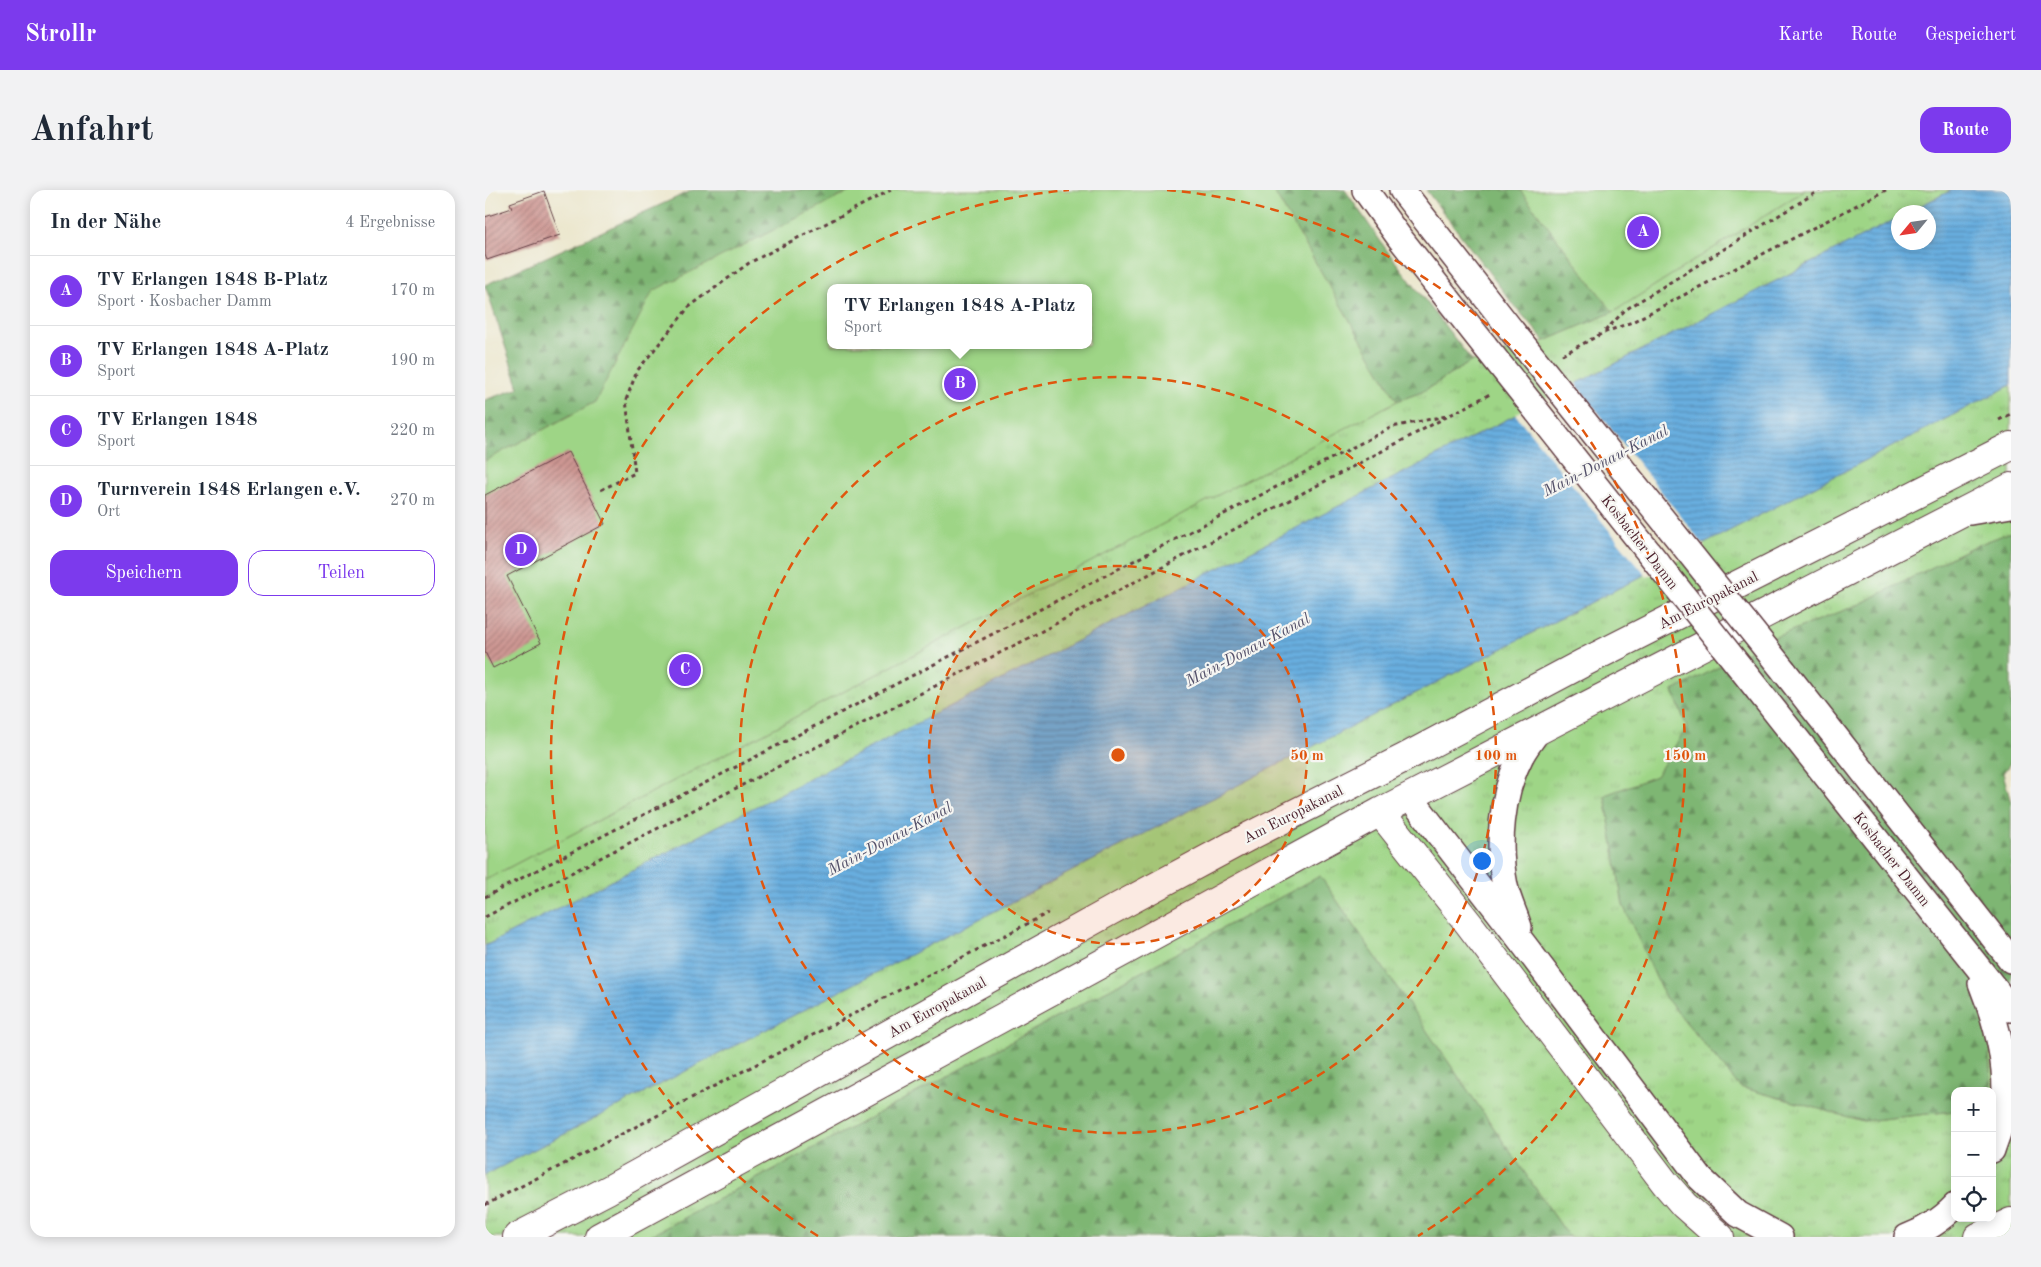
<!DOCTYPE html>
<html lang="de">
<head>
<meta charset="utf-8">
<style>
	body { margin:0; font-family:"Old Standard TT",serif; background:#f2f2f3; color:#1f2937 }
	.controls { position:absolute; right:15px; bottom:15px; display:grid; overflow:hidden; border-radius:10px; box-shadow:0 2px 12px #0003 }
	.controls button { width:45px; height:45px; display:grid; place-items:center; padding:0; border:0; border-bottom:1px solid #e0e1e3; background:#fff; color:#1f2937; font:25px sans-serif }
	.compass { position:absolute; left:1406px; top:15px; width:45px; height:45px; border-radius:50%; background:#fff; box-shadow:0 2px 12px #0003; rotate:241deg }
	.you { position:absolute; left:996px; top:670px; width:18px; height:18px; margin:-12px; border:4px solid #fff; border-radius:50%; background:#1a73e8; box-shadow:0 0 0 8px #1a73e833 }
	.badge { display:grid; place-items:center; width:32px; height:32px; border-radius:50%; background:#7c3aed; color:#fff; font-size:16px; font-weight:700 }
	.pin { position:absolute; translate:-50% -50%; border:2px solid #fff; box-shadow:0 1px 5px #0006 }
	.popup { position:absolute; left:342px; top:94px; width:265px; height:65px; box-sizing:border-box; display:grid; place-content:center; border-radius:10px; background:#fff; filter:drop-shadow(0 1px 4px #0005); font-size:16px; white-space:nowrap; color:#747a83 }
	.popup b { font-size:19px; color:#1f2937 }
	.popup::after { content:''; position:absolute; left:50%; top:100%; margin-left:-10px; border:10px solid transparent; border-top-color:#fff }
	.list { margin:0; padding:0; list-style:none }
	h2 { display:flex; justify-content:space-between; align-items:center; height:65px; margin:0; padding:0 20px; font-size:21px }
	h2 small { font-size:16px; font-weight:400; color:#747a83 }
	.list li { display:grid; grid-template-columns:32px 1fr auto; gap:15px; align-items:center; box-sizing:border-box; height:70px; padding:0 20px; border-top:1px solid #e0e1e3 }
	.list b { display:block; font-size:19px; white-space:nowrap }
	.list p { margin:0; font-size:16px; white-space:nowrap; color:#747a83 }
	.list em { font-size:16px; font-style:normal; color:#747a83 }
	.actions { display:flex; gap:10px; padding:15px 20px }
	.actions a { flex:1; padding:11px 0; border:1px solid #7c3aed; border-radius:15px; text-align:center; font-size:18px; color:#7c3aed }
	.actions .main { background:#7c3aed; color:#fff }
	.icon { flex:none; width:28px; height:28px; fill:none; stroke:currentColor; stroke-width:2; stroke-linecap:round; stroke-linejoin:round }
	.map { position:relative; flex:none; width:1526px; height:1047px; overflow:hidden; border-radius:15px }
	header { display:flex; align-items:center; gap:30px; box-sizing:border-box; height:70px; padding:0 25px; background:#7c3aed; color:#fff }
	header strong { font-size:24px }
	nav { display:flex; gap:28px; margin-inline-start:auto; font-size:18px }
	.intro { display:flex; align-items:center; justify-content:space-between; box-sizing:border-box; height:120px; padding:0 30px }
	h1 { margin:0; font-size:35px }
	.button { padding:12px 22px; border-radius:15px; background:#7c3aed; color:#fff; font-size:18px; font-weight:700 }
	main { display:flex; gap:30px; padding:0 30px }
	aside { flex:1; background:#fff; border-radius:15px; box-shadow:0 2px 12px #0003 }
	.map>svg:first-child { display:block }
	.grass { fill:url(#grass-tufts); stroke:#747a58 }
	.forest { fill:url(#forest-firs); stroke:#646a4f }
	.pitch { fill:#9ed586; stroke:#747a58; fill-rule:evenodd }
	.water { fill:url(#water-rules); stroke:#596685 }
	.pier { fill:#ece7ce }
	.building { fill:url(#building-hatch) }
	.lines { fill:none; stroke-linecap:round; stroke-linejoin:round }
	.tertiary-casing { stroke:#623d43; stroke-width:28 }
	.secondary-casing { stroke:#623d43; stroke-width:30 }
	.path { stroke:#623d43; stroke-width:3; stroke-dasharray:4 4; stroke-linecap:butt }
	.tertiary { stroke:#fff; stroke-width:25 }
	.secondary { stroke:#fff; stroke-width:28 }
	.tertiary-bridge-casing { stroke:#623d43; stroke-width:28; stroke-linecap:butt }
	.tertiary-bridge { stroke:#fff; stroke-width:25 }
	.ring { fill:none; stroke:#e0560e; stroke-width:2.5; stroke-dasharray:9 6 }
	.labels { text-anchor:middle; stroke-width:4.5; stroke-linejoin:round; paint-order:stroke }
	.street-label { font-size:15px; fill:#4a1f2b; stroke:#f6f6f2 }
	.water-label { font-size:16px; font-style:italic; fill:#54516a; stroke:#f6f6f2 }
	.centre { fill:#e0560e; stroke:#f6f6f2; stroke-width:2.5 }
	.ring-label { font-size:15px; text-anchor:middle; font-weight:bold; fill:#e0560e; stroke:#f6f6f2; stroke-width:4.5; stroke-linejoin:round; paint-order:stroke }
</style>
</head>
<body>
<header>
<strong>Strollr</strong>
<nav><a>Karte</a><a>Route</a><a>Gespeichert</a></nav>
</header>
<div class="intro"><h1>Anfahrt</h1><a class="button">Route</a></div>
<main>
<aside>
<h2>In der Nähe<small>4 Ergebnisse</small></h2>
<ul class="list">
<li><span class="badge">A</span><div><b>TV Erlangen 1848 B-Platz</b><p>Sport · Kosbacher Damm</p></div><em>170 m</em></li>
<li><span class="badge">B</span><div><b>TV Erlangen 1848 A-Platz</b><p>Sport</p></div><em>190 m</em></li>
<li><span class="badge">C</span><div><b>TV Erlangen 1848</b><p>Sport</p></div><em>220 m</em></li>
<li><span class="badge">D</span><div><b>Turnverein 1848 Erlangen e.V.</b><p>Ort</p></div><em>270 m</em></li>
</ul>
<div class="actions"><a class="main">Speichern</a><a>Teilen</a></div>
</aside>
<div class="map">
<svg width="1526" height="1047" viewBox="0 0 1526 1047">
	<defs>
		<pattern id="grass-tufts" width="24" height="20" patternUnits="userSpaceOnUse" patternTransform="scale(1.25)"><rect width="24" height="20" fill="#9ed586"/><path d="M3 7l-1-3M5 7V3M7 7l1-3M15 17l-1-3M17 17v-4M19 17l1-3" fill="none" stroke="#8ab674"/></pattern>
		<pattern id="forest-firs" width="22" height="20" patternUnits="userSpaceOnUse" patternTransform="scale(1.25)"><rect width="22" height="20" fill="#7eb673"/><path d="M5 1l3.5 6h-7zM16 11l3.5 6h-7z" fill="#69935f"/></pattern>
		<pattern id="water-rules" width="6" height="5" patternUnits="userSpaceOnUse" patternTransform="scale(1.25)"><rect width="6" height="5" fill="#68aedf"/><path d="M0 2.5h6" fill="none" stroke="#588db5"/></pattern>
		<pattern id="building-hatch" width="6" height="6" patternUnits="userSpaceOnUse" patternTransform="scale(1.25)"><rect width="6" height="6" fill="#cd9793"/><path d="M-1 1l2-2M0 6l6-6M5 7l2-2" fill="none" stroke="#a87b78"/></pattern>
	</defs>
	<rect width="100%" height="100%" fill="#f6f6f2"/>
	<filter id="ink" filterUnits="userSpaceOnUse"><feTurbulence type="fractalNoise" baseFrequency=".02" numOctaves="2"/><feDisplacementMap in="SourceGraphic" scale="10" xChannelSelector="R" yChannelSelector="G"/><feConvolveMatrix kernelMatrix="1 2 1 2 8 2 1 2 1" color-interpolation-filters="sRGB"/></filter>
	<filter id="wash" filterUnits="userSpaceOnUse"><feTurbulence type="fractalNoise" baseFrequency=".0096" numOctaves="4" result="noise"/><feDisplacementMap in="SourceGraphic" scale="20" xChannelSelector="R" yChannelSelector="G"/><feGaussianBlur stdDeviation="1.12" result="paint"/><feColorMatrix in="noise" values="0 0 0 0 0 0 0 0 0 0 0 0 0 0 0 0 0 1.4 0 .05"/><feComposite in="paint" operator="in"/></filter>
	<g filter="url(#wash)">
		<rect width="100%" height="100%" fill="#ece7ce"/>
		<!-- grass -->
		<path class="grass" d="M1320,0h147l-44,22h-9l-1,6 -1413,728v-66l912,-479 25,-9 50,-31 73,-20 68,-29z
			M1526,195v147l-41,16 -112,57 -80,31 -105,55 14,36 -31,50 -51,19 18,109 42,92 75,90 123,34 92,-10v107h37v-127l-3,-37 22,-19v202h-442l-249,-361 -672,361h-163v-62z"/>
		<!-- forest -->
		<path class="forest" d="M208,0h160l-199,101 -59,111 -110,59v-61l34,-12 -34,-103z
			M788,0h72l43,62 84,109 -50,31 -25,9z
			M941,0h94l93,122 -68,29 -32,-37z
			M1526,342v230l-8,11 8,30v232l-22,19 3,37h-37v20l-92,10 -123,-34 -75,-90 -42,-92 -18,-110 51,-19 31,-49 -14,-36 105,-55 80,-31 112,-57z
			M835,686l249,361h-921z"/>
		<!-- pitch -->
		<path class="pitch" d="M368,0h420l124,211 -912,479v-419l110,-59 58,-111zM346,98h258v57h-258z
			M1035,0h285l-192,122z"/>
		<!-- water -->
		<path class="water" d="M1467,0h59v195l-1526,790v-229l1413,-728 1,24h30v-30h-21z"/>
		<!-- pier -->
		<path class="pier" d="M1090,193l130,164 -58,30 -132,-163z"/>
		<g id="blocks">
			<!-- building -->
			<path class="building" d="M59,1l16,44 -73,25 -2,-5v-38l27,-9 -2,-5z
				M83,262l37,72 -98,52 34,67 -48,25 -8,-16v-157z"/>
		</g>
	</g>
	<g filter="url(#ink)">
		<use href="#blocks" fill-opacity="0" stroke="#623d43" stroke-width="1"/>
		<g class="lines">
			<defs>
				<path id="tertiary" d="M880,0l34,47 86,109
					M917,0l110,141
					M1485,322l41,-7
					M1299,481l227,289
					M1273,500l253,319
					M925,607l115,149 175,232 38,36 42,23
					M1034,737c-4,-13 -11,-27 -14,-41 -8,-40 -4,-91 15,-128 4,-9 11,-17 17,-26
					M1496,793c17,43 30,91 21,138 -3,10 -7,20 -10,29
					M1422,1047c17,-6 36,-18 48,-31"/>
				<path id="secondary" d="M895,622l89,112 196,259 19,22 36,32
					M32,1047l91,-47 506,-281 134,-72 158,-80 177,-94 428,-217
					M114,1047l781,-425 631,-325
					M1493,1047l33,-15"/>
			</defs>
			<!-- tertiary casing -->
			<use href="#tertiary" class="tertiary-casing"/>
			<!-- secondary casing -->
			<use href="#secondary" class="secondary-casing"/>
			<!-- path -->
			<path class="path" d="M1120,141l20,-21 195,-120
				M1077,165l41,-22 29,-11 254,-132
				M1514,230l12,-6
				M116,300l34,-17 -9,-73 11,-29 52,-64 60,-44 142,-73
				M0,707l907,-470 54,-11
				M0,727l538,-276 467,-247
				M0,1015l563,-292"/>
			<!-- tertiary -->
			<use href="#tertiary" class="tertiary"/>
			<!-- secondary -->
			<use href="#secondary" class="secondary"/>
			<defs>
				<path id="tertiary-bridge" d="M1027,141l272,340
					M1000,156l273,344"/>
			</defs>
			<!-- tertiary-bridge casing -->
			<use href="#tertiary-bridge" class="tertiary-bridge-casing"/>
			<!-- tertiary-bridge -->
			<use href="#tertiary-bridge" class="tertiary-bridge"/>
		</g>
	</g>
	<!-- distance rings -->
	<circle cx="633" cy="565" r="189" fill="#e0560e" fill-opacity=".12"/>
	<g class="ring">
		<circle cx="633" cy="565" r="189"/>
		<circle cx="633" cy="565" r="378"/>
		<path d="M333 1046A567 567 0 0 1 584 0M682 0A567 567 0 0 1 933 1046"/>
	</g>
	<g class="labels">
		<!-- street labels -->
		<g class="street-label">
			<text transform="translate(1155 352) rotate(52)" y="5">Kosbacher Damm</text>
			<text transform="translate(1223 410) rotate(-27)" y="5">Am Europakanal</text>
			<text transform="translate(808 624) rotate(-27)" y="5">Am Europakanal</text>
			<text transform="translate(1407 669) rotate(52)" y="5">Kosbacher Damm</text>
			<text transform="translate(452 817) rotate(-29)" y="5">Am Europakanal</text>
		</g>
		<!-- water labels -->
		<g class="water-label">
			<text transform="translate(1120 270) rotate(-27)" y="6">Main-Donau-Kanal</text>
			<text transform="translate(762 459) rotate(-28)" y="6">Main-Donau-Kanal</text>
			<text transform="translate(404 648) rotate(-28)" y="6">Main-Donau-Kanal</text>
		</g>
	</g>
	<circle cx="633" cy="565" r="8" class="centre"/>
	<g class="ring-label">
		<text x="822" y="570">50 m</text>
		<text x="1011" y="570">100 m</text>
		<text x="1200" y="570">150 m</text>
	</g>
</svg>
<div class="controls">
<button>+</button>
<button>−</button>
<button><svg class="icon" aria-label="locate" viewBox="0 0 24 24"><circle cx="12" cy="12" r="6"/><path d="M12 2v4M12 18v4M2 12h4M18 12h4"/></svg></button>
</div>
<svg class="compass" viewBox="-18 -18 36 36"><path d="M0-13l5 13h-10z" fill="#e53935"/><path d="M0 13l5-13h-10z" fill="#747a83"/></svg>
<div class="you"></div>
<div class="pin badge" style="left:1158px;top:42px">A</div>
<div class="pin badge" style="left:475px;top:194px">B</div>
<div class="popup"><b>TV Erlangen 1848 A-Platz</b>Sport</div>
<div class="pin badge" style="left:200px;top:480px">C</div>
<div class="pin badge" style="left:36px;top:360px">D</div>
</div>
</main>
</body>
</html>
